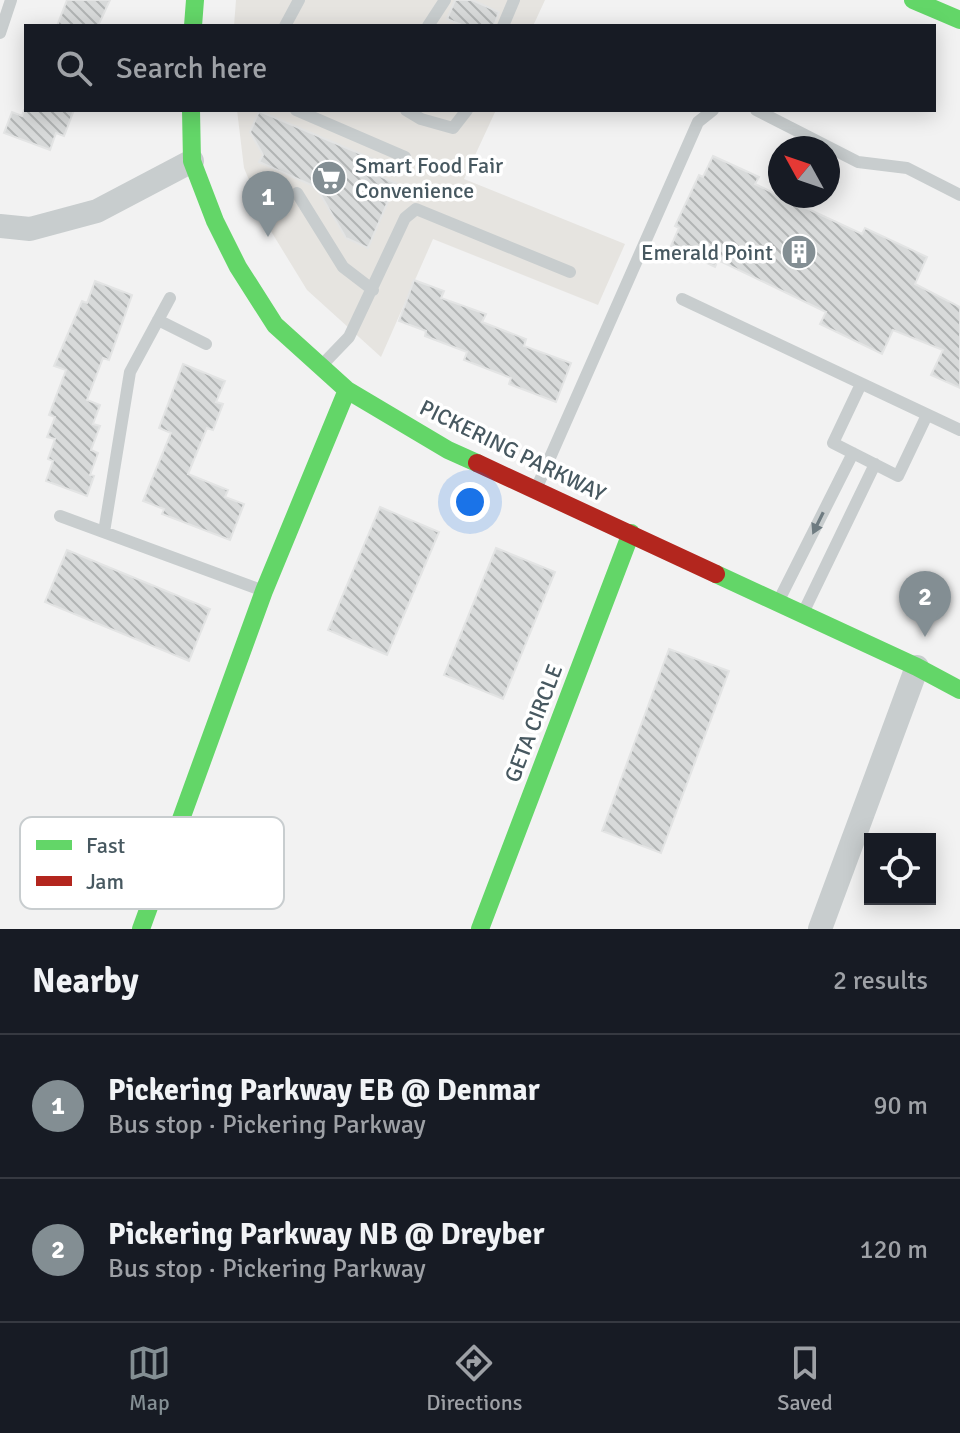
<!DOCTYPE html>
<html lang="en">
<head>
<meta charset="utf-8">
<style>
	body { margin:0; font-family:Signika,sans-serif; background:#20242c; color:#f1f3f6 }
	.controls { position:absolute; right:24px; bottom:24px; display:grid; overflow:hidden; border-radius:0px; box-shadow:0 4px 20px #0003 }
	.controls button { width:72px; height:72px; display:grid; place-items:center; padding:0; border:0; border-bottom:2px solid #363941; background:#171b24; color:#f1f3f6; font:40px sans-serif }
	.compass { position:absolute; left:768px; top:136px; width:72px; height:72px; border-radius:50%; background:#171b24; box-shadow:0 4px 20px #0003; rotate:310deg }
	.you { position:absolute; left:470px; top:502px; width:28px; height:28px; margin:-20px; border:6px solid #fff; border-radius:50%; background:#1a73e8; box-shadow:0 0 0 12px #1a73e833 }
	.badge { display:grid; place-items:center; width:52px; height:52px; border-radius:50%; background:#838e93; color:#fff; font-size:26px; font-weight:700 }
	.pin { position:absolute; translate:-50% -66px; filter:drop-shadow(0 2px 4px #0008) }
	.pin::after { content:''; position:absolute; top:42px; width:28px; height:24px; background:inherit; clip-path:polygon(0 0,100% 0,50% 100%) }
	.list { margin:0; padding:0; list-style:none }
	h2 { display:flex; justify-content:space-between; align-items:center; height:104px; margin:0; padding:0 32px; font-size:34px }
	h2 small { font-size:26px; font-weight:400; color:#9ea1a6 }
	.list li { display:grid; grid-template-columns:52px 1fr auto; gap:24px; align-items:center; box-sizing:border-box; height:144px; padding:0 32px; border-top:2px solid #363941 }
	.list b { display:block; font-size:30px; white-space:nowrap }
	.list p { margin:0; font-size:26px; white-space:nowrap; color:#9ea1a6 }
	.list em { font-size:26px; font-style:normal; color:#9ea1a6 }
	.icon { flex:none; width:44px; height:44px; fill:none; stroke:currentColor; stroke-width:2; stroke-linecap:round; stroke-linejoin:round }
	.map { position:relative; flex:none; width:960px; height:929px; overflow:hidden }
	.search { position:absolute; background:#171b24; box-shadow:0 4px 20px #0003; left:24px; right:24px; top:24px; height:88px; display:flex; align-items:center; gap:20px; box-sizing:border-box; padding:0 28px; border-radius:0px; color:#9ea1a6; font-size:30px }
	.sheet { height:392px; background:#171b24 }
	nav { display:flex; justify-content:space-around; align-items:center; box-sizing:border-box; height:112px; border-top:2px solid #363941; background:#171b24; font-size:22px; color:#9ea1a6 }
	nav a { display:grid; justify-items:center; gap:4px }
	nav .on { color:#838e93 }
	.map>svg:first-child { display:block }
	.commercial { fill:#e6e4e0 }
	.building { fill:url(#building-back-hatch); stroke:#e3e4e4; stroke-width:2 }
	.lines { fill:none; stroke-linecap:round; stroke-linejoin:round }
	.lane { stroke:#c8cdce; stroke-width:12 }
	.street { stroke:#c8cdce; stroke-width:24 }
	.fast { stroke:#63d668; stroke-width:18 }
	.jam { stroke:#b3261e; stroke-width:18 }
	.oneway { fill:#6e7b81 }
	.labels { text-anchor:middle; stroke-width:7; stroke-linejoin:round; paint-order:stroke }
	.poi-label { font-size:22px; fill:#475860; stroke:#fff; text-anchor:start }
	.street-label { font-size:22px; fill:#475860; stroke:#fff }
	.key { fill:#fff; stroke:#c8cdcf; stroke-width:2 }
	.key-label { font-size:22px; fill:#475860 }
</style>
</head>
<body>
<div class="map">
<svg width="960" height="929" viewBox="0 0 960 929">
	<defs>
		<pattern id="building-back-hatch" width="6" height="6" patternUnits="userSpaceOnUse" patternTransform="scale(2)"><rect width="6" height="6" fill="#d8dada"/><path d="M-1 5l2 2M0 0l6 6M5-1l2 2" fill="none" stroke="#b1b4b4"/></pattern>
	</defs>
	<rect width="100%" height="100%" fill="#f2f2f2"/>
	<!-- commercial -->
	<path class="commercial" d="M236,0h309l-12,26h-299z
		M237,110h259l-32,69 161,65 -27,61 -165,-66 -52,118 -74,-67 -38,-62 -25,-60z"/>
	<!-- building -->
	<path class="building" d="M67,0h43l-12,26h-41z
		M455,0h17l27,12 -5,14h-30l-17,-7z
		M24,110h50l-10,26 -8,-3 -6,17 -46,-17 8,-21 10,4z
		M259,111l121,51 -5,12 21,9 -28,65 -22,-10 -30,-51 -57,-25 4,-7 -13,-23z
		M713,156l46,21 -4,7 25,12 82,38 3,-6 62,29 -12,27 45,23v81l-29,-13 12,-25 -50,-20 -11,24 -62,-30 6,-12 -108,-52 -3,7 -44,-21 8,-18 -4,-2 24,-51 4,2z
		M414,280l30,11 -3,7 45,16 -4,8 44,17 -2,7 47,17 -15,39 -47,-18 2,-6 -47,-18 3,-8 -42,-16 1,-5 -27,-10z
		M95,281l37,14 -23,65 -6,-2 -16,42 13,5 -7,19 7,2 -9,24 7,3 -8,22 4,1 -7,20 -41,-15 7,-20 -5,-2 7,-20 -8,-2 8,-20 -6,-2 17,-45 -12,-4 28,-65 5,2z
		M183,364l42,17 -9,21 7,2 -10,26 -6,-2 -19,46 40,16 -3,7 19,7 -14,36 -68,-26 2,-5 -21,-8 28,-68 -12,-5z
		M380,507l59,25 -52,123 -59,-25z
		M496,548l59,24 -52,127 -59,-24z
		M67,550l143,59 -21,52 -144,-59z
		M669,649l60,22 -68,182 -59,-22z"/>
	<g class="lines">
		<!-- lane -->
		<path class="lane" d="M285,26l14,-26
			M428,26l17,-26
			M503,26l11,-26
			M0,33l11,-33
			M296,110l109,47
			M406,110l15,9 32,9 14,-18
			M756,110l102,52 49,6 53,27
			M297,193l46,74 30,23
			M682,299l278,131
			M158,320l48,24
			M323,364l26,-27 56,-119 11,-9 154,63
			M861,384l-28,59 65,33 29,-61
			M537,487l161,-365 15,-12
			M60,516l201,74
			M104,532l26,-160 40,-74
			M779,600l74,-147
			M804,611l71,-147"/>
		<!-- street -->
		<path class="street" d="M0,226l30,3 67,-18 95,-50
			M820,929l97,-262"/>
		<!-- fast -->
		<path class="fast" d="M913,0l47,20
			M193,26l2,-26
			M191,110l1,51 23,60 23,46 37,58 72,65 101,60 29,13
			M716,574l201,93 43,23
			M141,929l123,-338 83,-201
			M480,929l151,-396"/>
		<!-- jam -->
		<path class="jam" d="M477,463l239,111"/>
	</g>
	<!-- one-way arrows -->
	<defs><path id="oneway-solid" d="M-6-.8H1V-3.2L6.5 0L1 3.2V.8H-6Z" transform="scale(2)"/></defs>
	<use class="oneway" href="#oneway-solid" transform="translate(818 523) rotate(116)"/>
	<!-- icons -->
	<defs>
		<symbol id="supermarket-disc" viewBox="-11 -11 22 22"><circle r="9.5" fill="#838e93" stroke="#fff"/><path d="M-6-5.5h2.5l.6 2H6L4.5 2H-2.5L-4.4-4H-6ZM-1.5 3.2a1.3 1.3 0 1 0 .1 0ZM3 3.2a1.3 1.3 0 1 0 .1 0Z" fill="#fff"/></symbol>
		<symbol id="building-disc" viewBox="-11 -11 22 22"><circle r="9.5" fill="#838e93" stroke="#fff"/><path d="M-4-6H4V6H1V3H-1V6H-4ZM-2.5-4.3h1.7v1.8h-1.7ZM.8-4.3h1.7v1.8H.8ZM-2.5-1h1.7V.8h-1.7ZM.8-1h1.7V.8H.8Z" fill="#fff"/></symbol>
	</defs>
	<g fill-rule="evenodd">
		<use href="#supermarket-disc" x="309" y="158" width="40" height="40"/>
		<use href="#building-disc" x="779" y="232" width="40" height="40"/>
	</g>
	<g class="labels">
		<!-- poi labels -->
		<g class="poi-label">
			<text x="355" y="173">Smart Food Fair<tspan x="355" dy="25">Convenience</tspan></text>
			<text x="773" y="260" text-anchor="end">Emerald Point</text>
		</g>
		<!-- street labels -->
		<g class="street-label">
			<text transform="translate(513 450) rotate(26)" y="8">PICKERING PARKWAY</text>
			<text transform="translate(533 723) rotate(-69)" y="8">GETA CIRCLE</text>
		</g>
	</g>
	<!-- legend -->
	<rect x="20" y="817" width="264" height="92" rx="12" class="key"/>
	<rect x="36" y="840" width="36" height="10" fill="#63d668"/>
	<rect x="36" y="876" width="36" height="10" fill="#b3261e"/>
	<g class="key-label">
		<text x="86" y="853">Fast</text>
		<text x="86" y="889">Jam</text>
	</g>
</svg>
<div class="controls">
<button><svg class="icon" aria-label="locate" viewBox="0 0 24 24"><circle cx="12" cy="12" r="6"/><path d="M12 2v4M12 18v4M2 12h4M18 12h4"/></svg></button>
</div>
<svg class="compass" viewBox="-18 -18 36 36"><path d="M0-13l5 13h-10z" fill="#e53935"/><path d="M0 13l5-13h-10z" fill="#9ea1a6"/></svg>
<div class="you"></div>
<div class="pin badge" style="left:268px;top:237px">1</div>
<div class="pin badge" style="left:925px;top:637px">2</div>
<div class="search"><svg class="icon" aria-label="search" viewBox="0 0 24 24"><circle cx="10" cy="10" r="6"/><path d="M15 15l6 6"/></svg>Search here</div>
</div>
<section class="sheet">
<h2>Nearby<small>2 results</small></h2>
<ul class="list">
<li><span class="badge">1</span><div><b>Pickering Parkway EB @ Denmar</b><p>Bus stop · Pickering Parkway</p></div><em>90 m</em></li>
<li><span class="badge">2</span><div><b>Pickering Parkway NB @ Dreyber</b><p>Bus stop · Pickering Parkway</p></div><em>120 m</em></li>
</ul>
</section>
<nav>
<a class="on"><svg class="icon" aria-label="map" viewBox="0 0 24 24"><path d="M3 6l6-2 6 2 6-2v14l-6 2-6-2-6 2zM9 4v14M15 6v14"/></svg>Map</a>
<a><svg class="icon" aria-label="directions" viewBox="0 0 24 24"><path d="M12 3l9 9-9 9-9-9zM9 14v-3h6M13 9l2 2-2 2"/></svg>Directions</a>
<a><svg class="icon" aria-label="saved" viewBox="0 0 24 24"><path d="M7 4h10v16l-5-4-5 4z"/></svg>Saved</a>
</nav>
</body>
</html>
